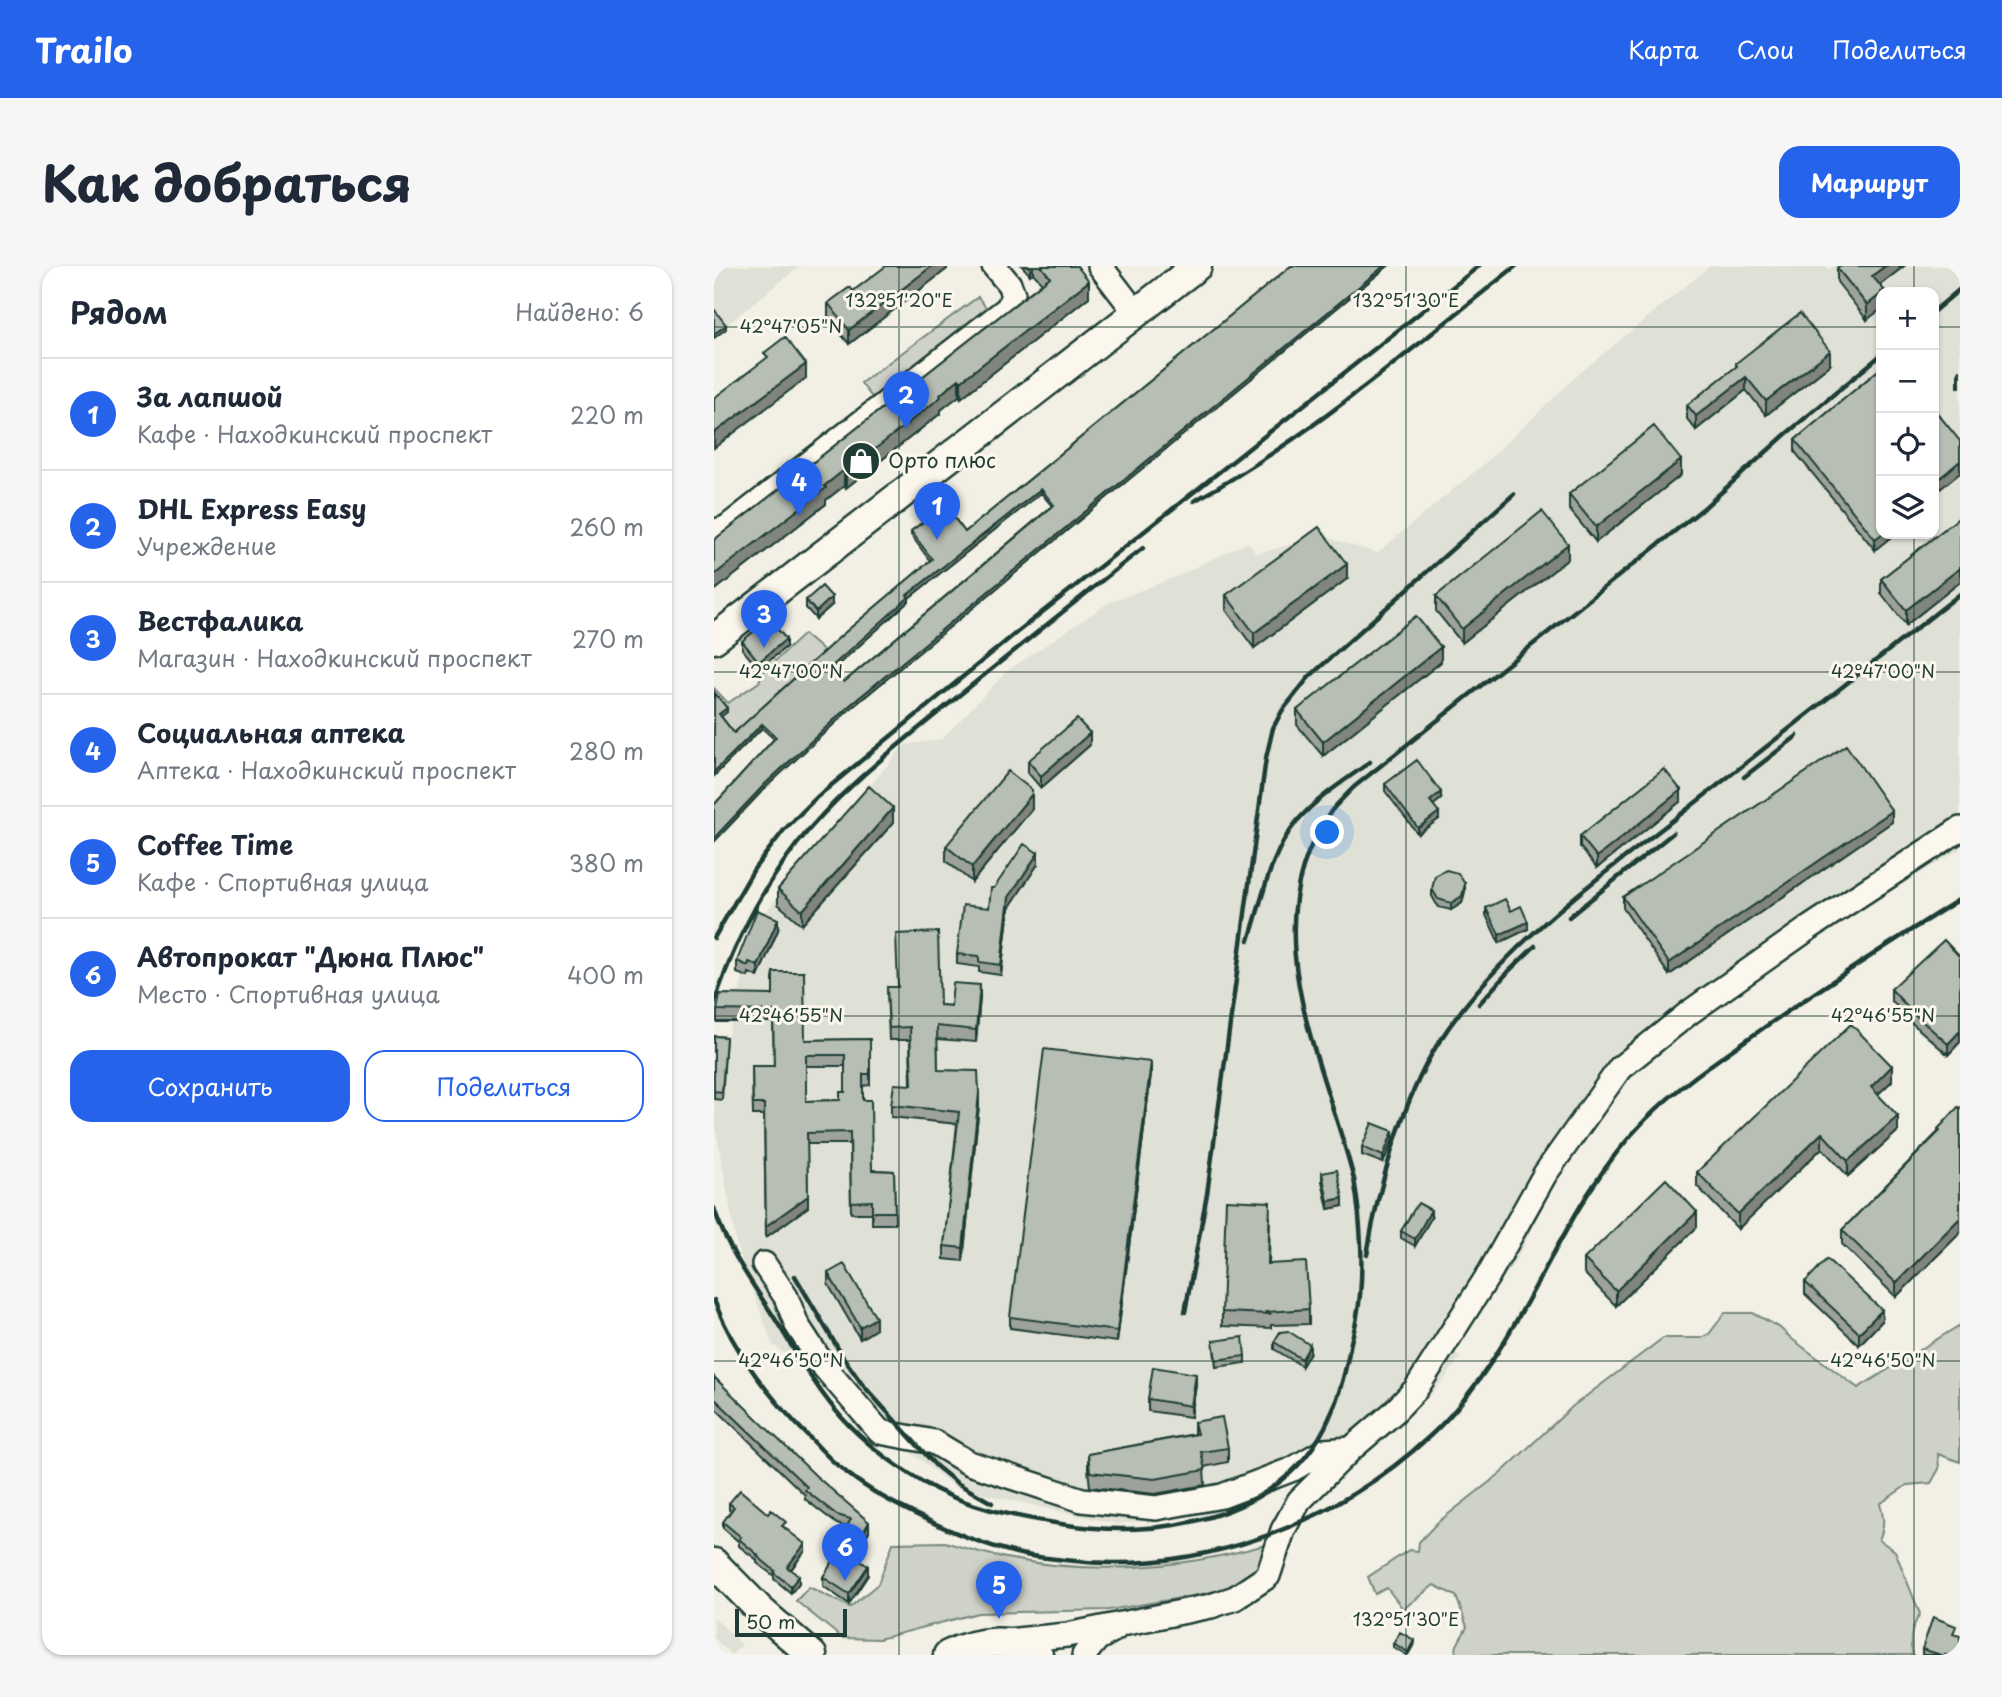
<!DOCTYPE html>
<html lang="ru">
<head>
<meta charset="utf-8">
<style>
	body { margin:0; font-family:"Playpen Sans",sans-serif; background:#f6f6f7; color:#1f2937 }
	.controls { position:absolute; right:21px; top:21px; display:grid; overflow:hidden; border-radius:14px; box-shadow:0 2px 5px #0004 }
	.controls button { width:63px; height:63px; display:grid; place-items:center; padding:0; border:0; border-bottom:2px solid #e0e1e3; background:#fff; color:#1f2937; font:35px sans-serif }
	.scale { position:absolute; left:21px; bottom:18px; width:112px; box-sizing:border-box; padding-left:7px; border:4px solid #1f3d34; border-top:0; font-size:19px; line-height:24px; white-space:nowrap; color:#1f3d34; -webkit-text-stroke:5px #fbf7ec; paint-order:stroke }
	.you { position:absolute; left:614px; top:567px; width:24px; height:24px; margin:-18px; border:5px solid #fff; border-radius:50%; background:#1a73e8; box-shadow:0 0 0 10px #1a73e833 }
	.badge { display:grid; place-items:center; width:46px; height:46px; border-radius:50%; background:#2563eb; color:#fff; font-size:23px; font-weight:700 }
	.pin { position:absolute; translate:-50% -58px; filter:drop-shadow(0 2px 4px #0008) }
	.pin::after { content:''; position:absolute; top:37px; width:24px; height:21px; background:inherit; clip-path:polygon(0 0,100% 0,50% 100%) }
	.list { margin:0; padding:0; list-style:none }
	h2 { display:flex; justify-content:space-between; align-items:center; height:91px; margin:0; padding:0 28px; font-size:30px }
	h2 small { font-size:23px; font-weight:400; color:#747a83 }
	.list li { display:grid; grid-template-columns:46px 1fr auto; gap:21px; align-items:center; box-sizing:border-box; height:112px; padding:0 28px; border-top:2px solid #e0e1e3 }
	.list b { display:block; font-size:26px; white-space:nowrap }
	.list p { margin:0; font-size:23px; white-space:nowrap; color:#747a83 }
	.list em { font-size:23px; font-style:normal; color:#747a83 }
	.actions { display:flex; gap:14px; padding:21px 28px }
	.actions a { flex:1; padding:16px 0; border:2px solid #2563eb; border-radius:21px; text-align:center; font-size:24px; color:#2563eb }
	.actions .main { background:#2563eb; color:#fff }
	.icon { flex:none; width:38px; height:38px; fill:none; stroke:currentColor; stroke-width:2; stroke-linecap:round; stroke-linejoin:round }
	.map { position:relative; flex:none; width:1246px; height:1389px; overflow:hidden; border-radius:21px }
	header { display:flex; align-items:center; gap:42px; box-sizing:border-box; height:98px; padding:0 35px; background:#2563eb; color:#fff }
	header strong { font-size:33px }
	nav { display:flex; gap:38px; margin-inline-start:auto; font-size:24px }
	.intro { display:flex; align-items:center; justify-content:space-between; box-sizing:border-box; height:168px; padding:0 42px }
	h1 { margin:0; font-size:49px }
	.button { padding:18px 32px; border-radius:21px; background:#2563eb; color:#fff; font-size:24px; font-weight:700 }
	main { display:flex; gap:42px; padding:0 42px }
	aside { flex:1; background:#fff; border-radius:21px; box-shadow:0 2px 5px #0004 }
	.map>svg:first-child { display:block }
	.built { fill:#e0e1d6; fill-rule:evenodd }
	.green { fill:#cfd2c8; stroke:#77887e; stroke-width:2 }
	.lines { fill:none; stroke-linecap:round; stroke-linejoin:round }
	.minor-casing { stroke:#1f3d34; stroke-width:28 }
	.major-casing { stroke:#1f3d34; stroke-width:33 }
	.minor { stroke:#fbf7ec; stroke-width:23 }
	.major { stroke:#fbf7ec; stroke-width:28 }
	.rail { stroke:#1f3d34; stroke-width:4.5 }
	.wall { fill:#9da39a; stroke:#1f3d34; stroke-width:2; fill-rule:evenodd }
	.shaded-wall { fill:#80857d; stroke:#1f3d34; stroke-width:2 }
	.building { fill:#b7beb3; stroke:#1f3d34; stroke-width:2; fill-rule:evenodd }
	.ticks { fill:none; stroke:#1f3d34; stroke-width:2; stroke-opacity:0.45 }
	.labels { text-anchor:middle; stroke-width:6; stroke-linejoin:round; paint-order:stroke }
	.poi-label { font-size:21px; fill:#1f3d34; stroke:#fbf7ec; text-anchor:start }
	.ticks-label { font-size:18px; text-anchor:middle; fill:#1f3d34; stroke:#fbf7ec; stroke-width:6; stroke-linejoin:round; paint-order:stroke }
</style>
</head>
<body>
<header>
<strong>Trailo</strong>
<nav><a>Карта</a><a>Слои</a><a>Поделиться</a></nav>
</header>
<div class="intro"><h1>Как добраться</h1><a class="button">Маршрут</a></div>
<main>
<aside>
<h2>Рядом<small>Найдено: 6</small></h2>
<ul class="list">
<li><span class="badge">1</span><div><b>За лапшой</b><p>Кафе · Находкинский проспект</p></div><em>220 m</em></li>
<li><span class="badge">2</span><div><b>DHL Express Easy</b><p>Учреждение</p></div><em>260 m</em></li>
<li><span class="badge">3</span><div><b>Вестфалика</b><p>Магазин · Находкинский проспект</p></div><em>270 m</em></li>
<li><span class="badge">4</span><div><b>Социальная аптека</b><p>Аптека · Находкинский проспект</p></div><em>280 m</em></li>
<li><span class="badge">5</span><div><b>Coffee Time</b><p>Кафе · Спортивная улица</p></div><em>380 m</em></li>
<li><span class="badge">6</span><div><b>Автопрокат &quot;Дюна Плюс&quot;</b><p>Место · Спортивная улица</p></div><em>400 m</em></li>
</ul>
<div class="actions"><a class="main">Сохранить</a><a>Поделиться</a></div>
</aside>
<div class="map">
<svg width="1246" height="1389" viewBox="0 0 1246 1389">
	<rect width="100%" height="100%" fill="#f2f0e5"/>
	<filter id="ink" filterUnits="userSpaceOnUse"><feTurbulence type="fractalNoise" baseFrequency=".0143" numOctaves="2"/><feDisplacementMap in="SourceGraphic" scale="14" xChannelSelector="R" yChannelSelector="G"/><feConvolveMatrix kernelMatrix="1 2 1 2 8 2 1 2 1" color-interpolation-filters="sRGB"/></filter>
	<g filter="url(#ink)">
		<!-- built -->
		<path class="built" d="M0,0h86l-76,61 -10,-14z
			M996,0h116l3,3 4,-3h127v583l-124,76 -143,97 -61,51 -67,87 -47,97 -64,95 6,6 -16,22 -49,50 -69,60 -7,-9 5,-39 -44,37 -69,36 -95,9 -160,-36 -184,-144 -35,-97 -23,-127v-29l43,-169 147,-177 38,-6 65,-68 101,-68 67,-26 73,-35 8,12 66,-18 55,17 108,-90 96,-91zM1167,26h53v242h-53z
			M0,1351l28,28 -11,10 -17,-17z"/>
		<!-- green -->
		<path class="green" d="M264,31l11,14 -115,89 -13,-17z
			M90,368l22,19 -112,103v-68l14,15 31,-21 3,-9z
			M1011,1047h28l26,14 13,12 66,49 102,-63v137l-22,-8 1,15 -8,14 -24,2 -27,19c4,14 5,22 -1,36l16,11 25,63c-8,13 -12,25 -7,41h-458l2,-10 10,-18 -11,-31 -22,-11 -31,24 -16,-21 -12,6 -7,-17 41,-27 9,1 1,-9 18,-19 64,-50 72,-67 90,-68h38l8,-4z
			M231,1276c107,35 213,33 320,3l1,19 -18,14 -24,11 -26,6 -89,15 -131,3 -99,26 -37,-1 -46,-37 13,-14 41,20 28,-23 15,-41z"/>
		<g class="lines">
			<defs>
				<path id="minor" d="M386,0l36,47
					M1,265l11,-3 283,-221 4,-13 -4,-10 -15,-18
					M50,998l22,33 11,28 28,43 55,64 54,10 35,21 113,37 74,8 66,-12 71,-27 31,-18 27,-2
					M293,1375l60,-6 144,-29 24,-8 33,-22 15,-46 16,-29 52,-52 42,-36 23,-24 73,-115 56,-100 75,-106 70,-56 119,-84 151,-99
					M370,1389l13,-16 18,-10"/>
				<path id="major" d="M0,373l483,-373
					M0,1297l46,47 52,45
					M234,1389c29,-14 62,-19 90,0"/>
			</defs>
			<!-- minor casing -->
			<use href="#minor" class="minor-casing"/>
			<!-- major casing -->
			<use href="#major" class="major-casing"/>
			<!-- minor -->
			<use href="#minor" class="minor"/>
			<!-- major -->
			<use href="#major" class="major"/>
			<!-- rail -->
			<path class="rail" d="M1220,45l26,-22
				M480,235c117,-64 218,-153 322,-235
				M1030,511l53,-41
				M855,651l104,-84
				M0,672l40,-69 30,-39 33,-33 199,-164 463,-367
				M535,674c13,-39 21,-88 49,-120 20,-23 48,-40 72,-58
				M0,738c19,-58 45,-111 83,-160 40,-51 93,-92 143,-133 67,-55 135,-109 203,-163
				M765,738l30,-33 26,-25
				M0,942c12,39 36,72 58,106 22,35 43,74 71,105 22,24 50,45 78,62 42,26 92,35 140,43 95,16 216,-3 264,-97 13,-26 20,-52 25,-80 2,-11 6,-21 7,-31 8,-41 4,-96 -3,-137 -30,-117 -106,-256 -22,-369 7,-8 15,-16 22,-23l351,-280 81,-73 95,-79
				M653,989c10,-64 36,-155 70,-210 62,-98 162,-167 253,-238 90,-71 180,-142 270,-213
				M81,1010l48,81 19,27 74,82 21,17 35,20
				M0,1034c21,55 57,99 98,140 9,9 18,20 29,28 22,19 49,34 76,47 32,16 64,29 99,38 15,4 32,5 48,7 134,16 269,-34 367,-125 95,-89 124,-224 215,-316 35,-35 76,-62 116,-90 65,-45 131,-88 198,-130
				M471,1046l22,-118 59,-436 7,-30 9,-17 27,-34 205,-183"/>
		</g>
		<!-- wall -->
		<path class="wall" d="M233,0v3l-98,75 -21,-26v-15l25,-12z
			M308,0h55l12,31 -128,101 -2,-2 -10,7 -8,7v3l-95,75 -2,-2 -18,14v4l-112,87v-51l328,-257 -9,-10 -3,2z
			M577,0h97l-539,444 -84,78 -51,54v-37l60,-66 -12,-11 -48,48v-84l13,16v4l-6,4 13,17 108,-98 88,-74 -19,-26v-4l34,-25 20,26zM327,227l11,13 -208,176 -11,-13 76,-68v-3z
			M1125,0h65l-24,19 5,7 -18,28 -30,-38v-14z
			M1022,97l94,2 -64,50 -20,-25 -50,40 -9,-11v-14l49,-38z
			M1167,102l-6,182 -80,-98v-12z
			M1246,103v18h-2v-12z
			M967,209l-85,67 -27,-33v-15z
			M1246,251v65l-54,43 -25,-32v-14z
			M854,293l-106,84 -26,-32v-15z
			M633,313l-93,69 -28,-38v-15z
			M92,334l26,5 -16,14 -10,-11z
			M28,375l44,6 -27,22 -17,-20z
			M727,396l-118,94 -26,-31v-15z
			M376,479l-49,43 -13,-15v-12z
			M671,518l56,15 -8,6 6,14 -21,15 -33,-43z
			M967,535l-84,67 -17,-21v-11z
			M318,543l-60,73 -26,-21v-15z
			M1178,556l-223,153 -46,-67v-11z
			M179,557l-91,102 -24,-21v-15z
			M324,598l-29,44 -8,67 -22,-3v-5l-22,-3v-10l32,-46 5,-20z
			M718,623l33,2 -3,12 -11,7 -13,-3 -6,-11z
			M772,642l25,3 17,18 -29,14 -13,-28z
			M64,664l-20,47 -9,-4 -1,4 -11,-4v-12z
			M1246,691v85l-12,13 -35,-31 -22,-24v-11z
			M173,721l53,18 11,1 29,-9 -4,45 -39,-3 1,31 41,35 -16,156 -19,-2v-13l13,-122 -66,-7v-12l20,-20 -1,-45h-21z
			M59,729l32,45 65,-1v46l-7,1v14l9,70 22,1 1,53h-23v-11h-21l-1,-69h-43l1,63 -42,30 -2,-122h-11l-1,-49h22l-1,-44h-56v-12zM92,800h39v26l-5,8 -34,1z
			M0,770l12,1 -4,63 -8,-1z
			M437,808l-34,268 -107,-14v-11z
			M1178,815l-14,13 20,37 -50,45 -26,-28 -84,81 -41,-43v-14z
			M1246,842v125l-64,64 -54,-53v-14l96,-98v-3z
			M679,873l-10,24 -21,-8v-8z
			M608,907l21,33 -15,3 -6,-28z
			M556,950l-1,48 40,45v15l-38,1v3l-49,-2v-14z
			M717,952l-16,28 -14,-8v-7z
			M983,961l-81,79 -32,-33v-14z
			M114,1007l48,56 -16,10 -32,-55z
			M1091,1016l77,39 -23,24 -54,-51z
			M499,1075l32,15v7l-29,4z
			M560,1076l36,10 -8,14 -28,-17z
			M0,1111l155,154 -14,27 13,17 -19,29 -26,-18v-9l16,-25 -1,-10 8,-15 -9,-3 -32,-25v-4l-91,-88z
			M482,1119l-5,32 -43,-6v-12z
			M480,1156l34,26v14l-24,5 1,18 -50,9 -65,-7 -2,-18v-15l106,-20z
			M15,1237l57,25 19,23 -14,19 8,13 -8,10 -17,-14v-3l-17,-13v-3l-18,-14v-4l-16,-14v-6l8,-11 -2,-1z
			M1242,1369l4,20h-38v-6z
			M679,1377l21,1 -7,11 -14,-8z"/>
		<!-- shaded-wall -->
		<path class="shaded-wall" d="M218,0h15v3l-98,75v-14z
			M316,0h3v7l-3,2z
			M670,0h4l-539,444 -84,78 -51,54v-4l51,-54 84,-78z
			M1171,0h19l-32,25v-15z
			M375,15v16l-128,101v-17z
			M1167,28v15l-14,11v-15z
			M12,59v4l-12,9v-4z
			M1116,85v14l-64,50v-14z
			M92,98v14l-92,70v-15z
			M1032,111v13l-50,40v-14z
			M245,113v17l-18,14v3l-95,75v-16z
			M967,194v15l-85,67v-15z
			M1246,195v12l-26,21v-11z
			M130,204v16l-18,14v4l-112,87v-16z
			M327,223v4l-132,105v3l-78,70v-4l76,-72z
			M1168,268h13l-20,16v-11z
			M854,278v15l-106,84v-14z
			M633,298v15l-93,69v-15z
			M1246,302v14l-54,43v-15z
			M118,331v8l-16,14v-7z
			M72,373v8l-27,22v-7z
			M727,381v15l-118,94v-14z
			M13,442v4l-8,6v-4z
			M48,458v4l-48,48v-4z
			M376,467v12l-49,43v-12z
			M967,524v11l-84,67v-11z
			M727,526v7l-11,9v-7z
			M318,528v15l-60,73v-15z
			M179,542v15l-91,102v-14z
			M1178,545v11l-223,153v-12z
			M725,546v7l-21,15v-6z
			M324,587v11l-29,44 -8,67v-10l8,-68z
			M751,618v7l-3,12 -11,7v-7z
			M64,653v11l-20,47v-11z
			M814,656v7l-29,14v-8z
			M266,719v12l-4,45v-12z
			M1246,765v11l-12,13v-11z
			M437,796v12l-34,268v-11z
			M1178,800v15l-21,20v-14z
			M265,827v12l-16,156v-13z
			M1184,850v15l-50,45v-15z
			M679,865v8l-10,24v-7z
			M1108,867v15l-84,81v-15z
			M94,930v11l-42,30v-11z
			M629,932v8l-15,3v-8z
			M717,944v8l-16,28v-7z
			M983,946v15l-81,79v-15z
			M1246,952v15l-64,64v-14z
			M1168,1044v11l-23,24v-12z
			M162,1052v11l-16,10v-12z
			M596,1079v7l-8,14v-7z
			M482,1108v11l-5,32v-11z
			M155,1256v9l-18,34v-10z
			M91,1278v7l-18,23v-7z
			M154,1300v9l-19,29v-10z
			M85,1310v7l-8,10v-7z
			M700,1374v4l-6,11v-3z"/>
		<!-- building -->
		<path class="building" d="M172,0h46l-83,64 -21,-27 22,-16 3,4z
			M327,0h36l12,15 -128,100 -2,-2 -10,8 -9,8 1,2 -95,75 -2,-2 -20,16 2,2 -112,87v-35l336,-263z
			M577,0h93l-535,440 -84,78 -51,54v-33l62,-68 -14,-13 -48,48v-80l13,16 -8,6 15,19 108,-98 90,-76 -21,-28 34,-25 20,26zM327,223l13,16 -210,177 -13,-15 78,-70 -2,-2z
			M1125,0h46l-13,10 13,15 -4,1v2l-14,11 -30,-37z
			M0,43l12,16 -12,9z
			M1086,47l30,38 -64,50 -20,-24 -50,39 -9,-11 50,-39 -1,-3z
			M71,71l21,27 -92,69v-35l54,-41 -4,-4z
			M1167,102l1,166 -7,5 -80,-99z
			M1220,143l26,32v20l-26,22z
			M940,160l27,34 -85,67 -27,-33z
			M828,245l26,33 -106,85 -26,-33z
			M1246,251v51l-54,42 -25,-31z
			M605,261l28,37 -93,69 -28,-38z
			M108,320l10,11 -16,15 -10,-12z
			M702,350l25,31 -118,95 -26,-32z
			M55,353l17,20 -27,23 -17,-21z
			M363,453l13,14 -49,43 -13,-15z
			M1132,479l46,66 -223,152 -46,-66z
			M703,494l24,32 -11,9 9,11 -21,16 -33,-44z
			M950,503l17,21 -84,67 -17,-21z
			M294,505l24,19v4l-60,73 -26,-21z
			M155,520l24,22 -91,103 -24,-22z
			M310,578l14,9 -29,44 -8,68 -22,-3v-6l-22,-2 6,-49 26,3 2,-20h3z
			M732,604l12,3 7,11 -3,12 -11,7 -13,-4 -6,-10 3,-13z
			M791,633l6,12 10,-5 7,16 -29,13 -13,-27z
			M43,644l21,9 -20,47 -9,-4 -1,4 -11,-5z
			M224,666l2,73 11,1 2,-23 27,2 -4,45 -39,-4 1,44 40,1 1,22 -16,155 -19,-2 15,-134 -68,-7 3,-21 18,1 -2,-58 -21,1 -2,-41h11l-2,-53z
			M1230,674l16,17v74l-12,13 -35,-31 -22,-24z
			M59,706h31l1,68 65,-1v35h-7v26h8l1,70 22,1 1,41h-23v-11l-21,1 -1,-70 -43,1 1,63 -42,30 -2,-122h-11l-1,-38h22l-1,-55 -56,-1 3,-16 53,1zM92,789h39v37h-5v8l-34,1z
			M1137,758l41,42 -21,21 27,29 -50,45 -26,-28 -84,81 -41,-42z
			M0,770l12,1 -4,55 -8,-1z
			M330,783l107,13 -34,269 -107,-14z
			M1244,841l2,1v110l-64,65 -54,-53 98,-99 -2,-2z
			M658,857l21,8 -10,25 -21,-9z
			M623,904l6,28 -15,3 -6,-28z
			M952,913l31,33 -81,79 -32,-32z
			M512,934l44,2 -2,62 38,-2 3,47 -42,3 4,2 -49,-2z
			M704,937l13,7 -16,29 -14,-8z
			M1113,993l55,51 -23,23 -54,-51z
			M130,998l32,54 -16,9 -32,-54z
			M574,1065l22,14 -8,14 -28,-17 6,-10z
			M529,1071l2,19 -29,4 -3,-19z
			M439,1101l43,7 -5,32 -43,-7z
			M0,1111l102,99 53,46 -18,33 17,11 -19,28 -26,-17 20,-32 -5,-3 13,-23 -14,-4 -32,-25 2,-3 -93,-89z
			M508,1151l6,31 -27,4 4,18 -50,9 -65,-7 -2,-18 109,-20 -3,-12z
			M26,1224l28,24 3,-4 15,12 -4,4 23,18 -18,23 12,9 -8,10 -17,-13 1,-2 -18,-15 1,-1 -19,-16 2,-2 -18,-15 11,-15 -5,-4z
			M1219,1351l23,9 -3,8 7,2v19h-19l-19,-6z
			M686,1366l14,8 -6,12 -15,-9z"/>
	</g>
	<!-- ticks -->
	<path class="ticks" d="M185,0v1389M692,0v1389M1200,0v26M0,61h1167M1220,61h26M1200,268v1121M0,406h1246M0,750h1246M0,1095h1246"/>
	<!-- icons -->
	<defs>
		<symbol id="shop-disc" viewBox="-11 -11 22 22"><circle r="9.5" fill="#1f3d34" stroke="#fbf7ec"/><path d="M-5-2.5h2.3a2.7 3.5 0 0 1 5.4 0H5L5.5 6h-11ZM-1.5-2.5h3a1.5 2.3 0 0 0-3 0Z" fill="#fff"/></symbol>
	</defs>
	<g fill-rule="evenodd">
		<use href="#shop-disc" x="125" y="173" width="44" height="44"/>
	</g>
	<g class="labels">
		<!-- poi labels -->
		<g class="poi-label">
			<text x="174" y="202">Орто плюс</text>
		</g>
	</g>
	<g class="ticks-label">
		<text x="185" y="41">132°51'20"E</text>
		<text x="692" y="41">132°51'30"E</text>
		<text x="77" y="67">42°47'05"N</text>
		<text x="77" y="412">42°47'00"N</text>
		<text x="1169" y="412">42°47'00"N</text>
		<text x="77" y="756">42°46'55"N</text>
		<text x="1169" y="756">42°46'55"N</text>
		<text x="77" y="1101">42°46'50"N</text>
		<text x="1169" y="1101">42°46'50"N</text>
		<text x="692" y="1360">132°51'30"E</text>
	</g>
</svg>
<div class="controls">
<button>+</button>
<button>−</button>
<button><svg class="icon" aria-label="locate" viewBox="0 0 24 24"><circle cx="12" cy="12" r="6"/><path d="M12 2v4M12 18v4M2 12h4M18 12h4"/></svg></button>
<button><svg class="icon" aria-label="layers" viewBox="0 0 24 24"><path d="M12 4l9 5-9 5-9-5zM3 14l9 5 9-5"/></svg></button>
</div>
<div class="scale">50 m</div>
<div class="you"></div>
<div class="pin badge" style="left:223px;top:274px">1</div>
<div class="pin badge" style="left:192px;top:163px">2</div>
<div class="pin badge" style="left:50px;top:382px">3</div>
<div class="pin badge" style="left:85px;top:250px">4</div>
<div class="pin badge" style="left:285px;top:1353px">5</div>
<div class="pin badge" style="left:131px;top:1315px">6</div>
</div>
</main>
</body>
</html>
